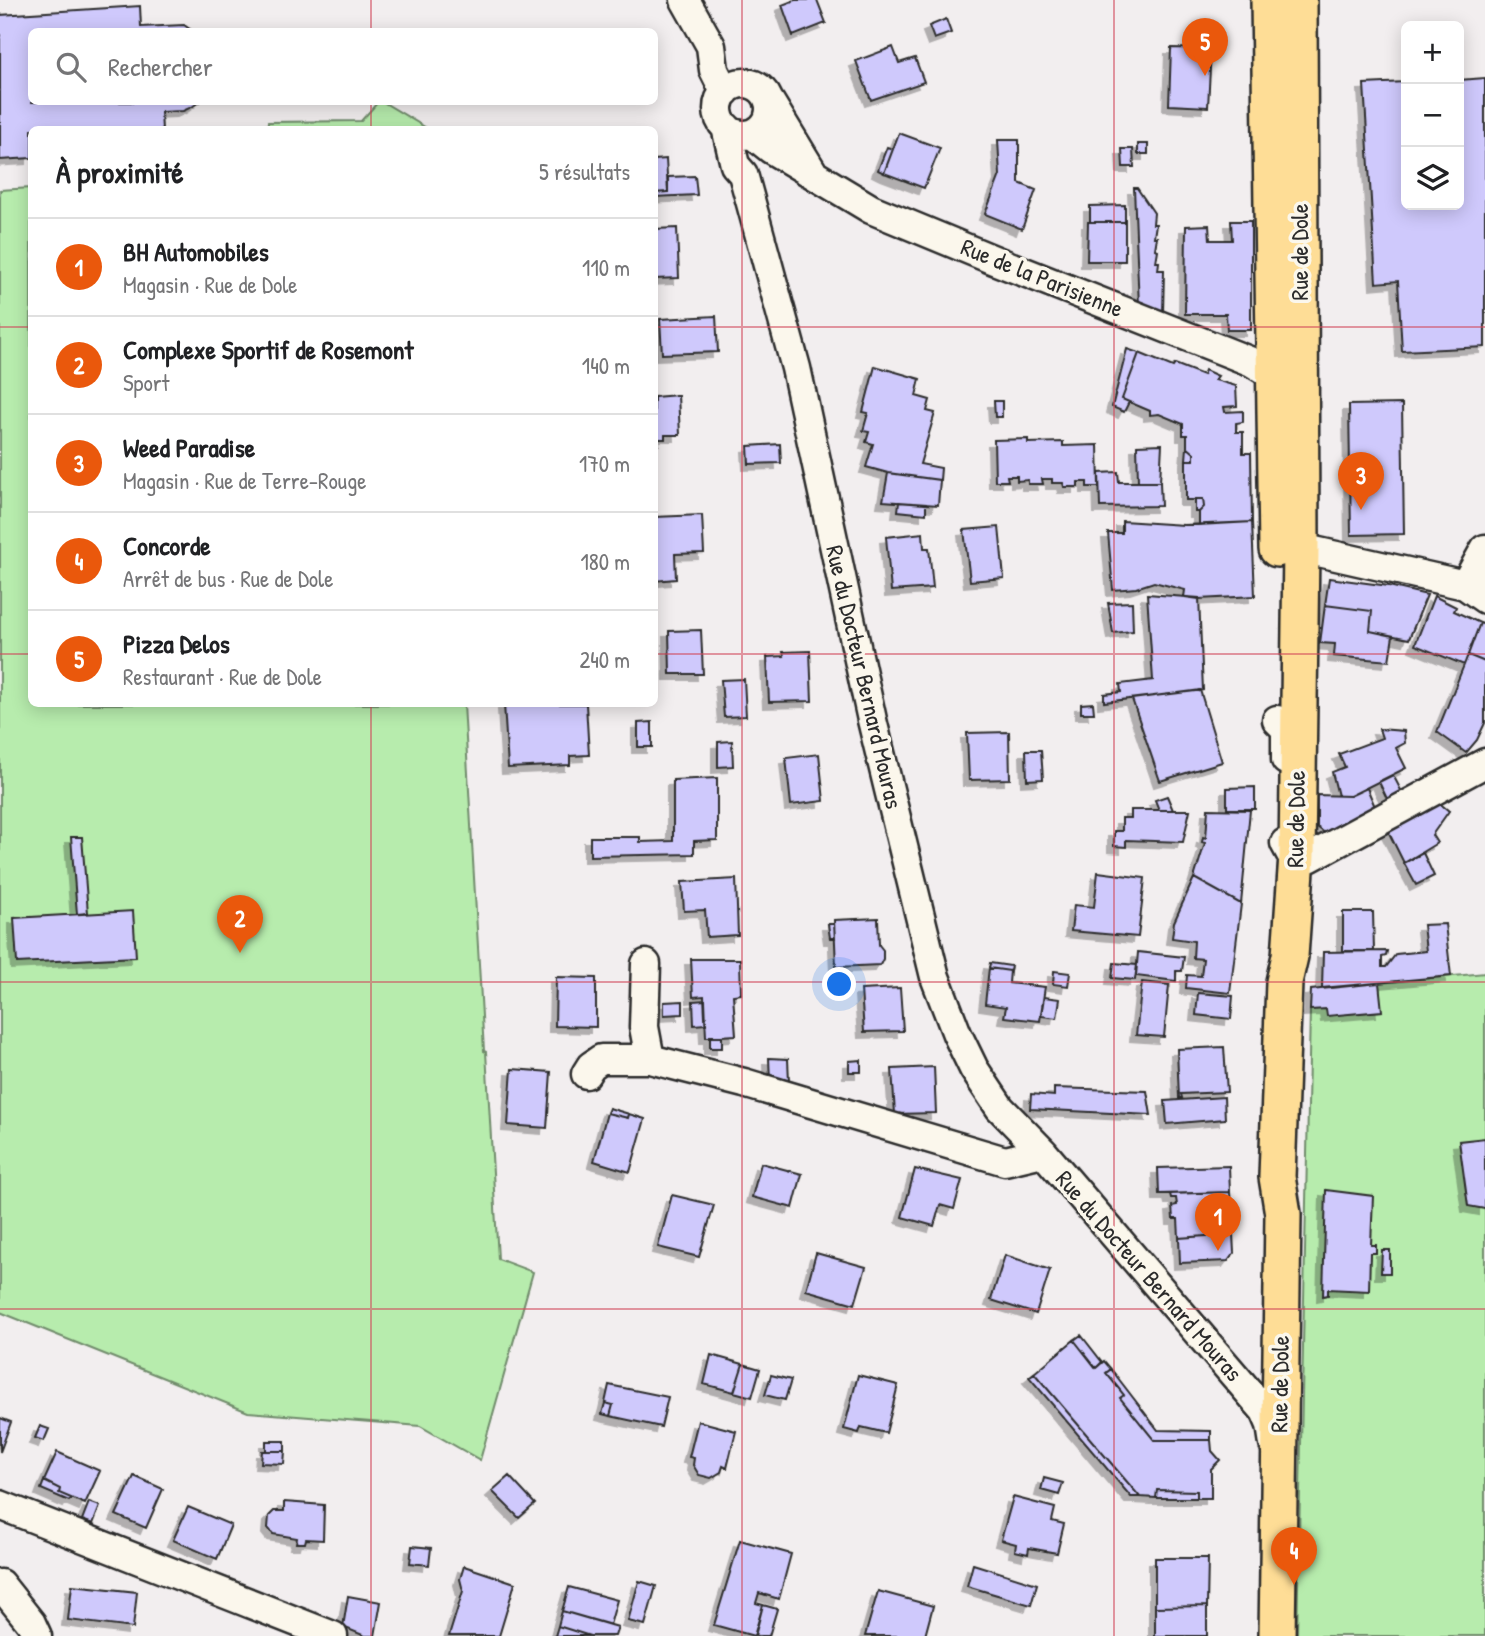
<!DOCTYPE html>
<html lang="fr">
<head>
<meta charset="utf-8">
<style>
	body { margin:0; font-family:"Patrick Hand",sans-serif; background:#f2f2f2; color:#202124 }
	.controls { position:absolute; right:21px; top:21px; display:grid; overflow:hidden; border-radius:10px; box-shadow:0 4px 18px #0003 }
	.controls button { width:63px; height:63px; display:grid; place-items:center; padding:0; border:0; border-bottom:2px solid #e0e0e0; background:#fff; color:#202124; font:35px sans-serif }
	.you { position:absolute; left:840px; top:985px; width:24px; height:24px; margin:-18px; border:5px solid #fff; border-radius:50%; background:#1a73e8; box-shadow:0 0 0 10px #1a73e833 }
	.badge { display:grid; place-items:center; width:46px; height:46px; border-radius:50%; background:#ea580c; color:#fff; font-size:23px; font-weight:700 }
	.pin { position:absolute; translate:-50% -58px; filter:drop-shadow(0 2px 4px #0008) }
	.pin::after { content:''; position:absolute; top:37px; width:24px; height:21px; background:inherit; clip-path:polygon(0 0,100% 0,50% 100%) }
	.list { margin:0; padding:0; list-style:none }
	h2 { display:flex; justify-content:space-between; align-items:center; height:91px; margin:0; padding:0 28px; font-size:30px }
	h2 small { font-size:23px; font-weight:400; color:#757577 }
	.list li { display:grid; grid-template-columns:46px 1fr auto; gap:21px; align-items:center; box-sizing:border-box; height:98px; padding:0 28px; border-top:2px solid #e0e0e0 }
	.list b { display:block; font-size:26px; white-space:nowrap }
	.list p { margin:0; font-size:23px; white-space:nowrap; color:#757577 }
	.list em { font-size:23px; font-style:normal; color:#757577 }
	.icon { flex:none; width:38px; height:38px; fill:none; stroke:currentColor; stroke-width:2; stroke-linecap:round; stroke-linejoin:round }
	.map { position:relative; flex:none; width:1485px; height:1636px; overflow:hidden }
	.search { position:absolute; background:#fff; box-shadow:0 4px 18px #0003; left:28px; top:28px; width:630px; height:77px; display:flex; align-items:center; gap:18px; box-sizing:border-box; padding:0 24px; border-radius:10px; color:#757577; font-size:26px }
	.panel { position:absolute; background:#fff; box-shadow:0 4px 18px #0003; left:28px; top:126px; width:630px; height:581px; border-radius:10px }
	.map>svg:first-child { display:block }
	.green { fill:#b7ecad; stroke:#718c6c; stroke-width:2 }
	.building { fill:#cfc9fc; stroke:#2b2b2b; stroke-width:2; filter:url(#shadow) }
	.lines { fill:none; stroke-linecap:round; stroke-linejoin:round }
	.minor-casing { stroke:#2b2b2b; stroke-width:33 }
	.major-casing { stroke:#2b2b2b; stroke-width:40 }
	.minor { stroke:#fbf7ec; stroke-width:28 }
	.major { stroke:#fedd96; stroke-width:35 }
	.grid { fill:none; stroke:#d1495b; stroke-width:2; stroke-opacity:0.55 }
	.labels { text-anchor:middle; stroke-width:7; stroke-linejoin:round; paint-order:stroke }
	.street-label { font-size:24px; fill:#2b2b2b; stroke:#fbf7ec }
</style>
</head>
<body>
<div class="map">
<svg width="1485" height="1636" viewBox="0 0 1485 1636">
	<defs>
		<filter id="shadow"><feDropShadow dx="-6" dy="6" stdDeviation="0" flood-color="#0004"/></filter>
	</defs>
	<rect width="100%" height="100%" fill="#f2eeef"/>
	<filter id="ink" filterUnits="userSpaceOnUse"><feTurbulence type="fractalNoise" baseFrequency=".0143" numOctaves="2"/><feDisplacementMap in="SourceGraphic" scale="14" xChannelSelector="R" yChannelSelector="G"/><feConvolveMatrix kernelMatrix="1 2 1 2 8 2 1 2 1" color-interpolation-filters="sRGB"/></filter>
	<g filter="url(#ink)">
		<!-- green -->
		<path class="green" d="M378,102h5l45,27h-161l1,-7 93,-1z
			M31,188l1,516h432l20,347 2,1 12,207 35,13 -53,188 -60,-34 -172,-14 -248,-100v-1122z
			M1485,973v663h-188l13,-626 16,-1 2,6 53,-4 -2,-28z"/>
		<!-- building -->
		<path class="building" d="M795,0h22l9,23 -33,13 -11,-31z
			M140,6l1,21 43,-2 10,7h-162v70h167l-7,5 -9,4 -22,1 1,18h-130v28l-32,2v-145z
			M946,19l5,14 -17,6 -5,-13z
			M893,47l6,16 16,-5 9,24 -53,18 -15,-39z
			M1171,48l40,1 -3,58 -39,-2z
			M1485,78v269l-83,4 -4,-70 -22,2 -12,-199 42,-2v123h53v-125z
			M899,133l41,15 -16,40 -40,-15z
			M998,140h21v43l17,7 -14,39 -37,-15 15,-39z
			M1138,144h10v10h-10z
			M887,147l6,2 -9,24 -6,-3z
			M1122,149h11l1,18h-11z
			M666,159l2,33 -14,1v-33z
			M695,176l2,19 -43,2v-4l14,-1v-15z
			M1134,188h3l17,25 -1,11h3l-2,13h3l-2,12 3,1 -2,12h3l-1,8h6l-1,44 -24,-8z
			M1125,205v17h-35v-16z
			M1231,221h20v109h-24l-1,-16h-41l1,-88 23,-1 1,15h22z
			M1088,222h37v39h-38z
			M677,228l2,50 -25,1v-50z
			M716,316l2,36 -56,2 -2,-35z
			M1127,349l12,4 -17,46 7,3 -5,10 -12,-5z
			M1139,353l34,14 2,-3 28,11 2,-5 13,6 -3,4 21,6 1,20 -13,1 1,5 18,-1v11l-7,1v9h7v21h8l1,69 -53,3v-13l5,-5 -1,-8 -17,1v-40h8v-7l-7,-6v-12h-4v-11l-24,-10 -9,1v-4l-28,-12z
			M875,366l45,13 -4,17 14,4 -3,11 8,2 -15,51 21,4 -1,12 -52,-7 -22,-6 7,-23 -7,-2 3,-10 -6,-1 5,-18 -5,-1z
			M678,395l2,40h-15v4h-11v-42z
			M994,401h8v16h-7z
			M1402,404l2,130 -53,1 -2,-130z
			M1028,439v4l35,-1v4l35,-1 1,42h-12v-5h-9v5h-14l-1,-4h-11v-4h-10l1,5h-15v-4l-11,1v-5h-10l1,5h-13l-1,-41z
			M780,444l1,19 -32,1 -1,-18z
			M1162,444l-2,38h-22l-1,-37z
			M1187,447l7,6v7h-8z
			M1118,472l1,10h41l1,24 -61,1 -1,-34z
			M888,473l52,7 -2,25 -55,-4z
			M1195,499h8l1,8 -5,5h-4z
			M899,502l27,2v10l-28,-3z
			M702,515l2,38 -29,1 1,25 -22,2v-64z
			M1122,521l62,4 68,-3 3,74 -56,3 -15,-2 1,-7 -31,-8 -18,6 -23,2 -5,-57h14z
			M999,527l5,51 -34,3 -6,-51z
			M923,533l1,15h5l4,40 -42,3 -5,-54z
			M1329,578l60,8 38,9 -18,44 -39,-8 2,-20 -47,-6z
			M1147,594l52,4 4,92 -99,12v-8l17,-2 -1,-8 33,-4z
			M1434,596l22,11 -2,4 26,12 -16,42 -49,-20z
			M1132,602l1,29 -20,2 -5,-30z
			M1325,605l47,6 -2,20 23,5 -4,25 -55,-5 1,-12 -15,-1z
			M1480,623l5,2v37l-17,-7z
			M701,630l2,44h-33l-1,-43z
			M810,651l2,50 -43,1 -2,-45 17,-1 -1,-4z
			M1468,655l17,7v61l-8,17 -11,13 -29,-21z
			M744,679l2,37 -22,1 -3,-37z
			M1200,690l22,72 -62,19 -28,-82z
			M1093,703l1,10h-13v-9z
			M504,704h82l3,51 -19,1v9l-62,3z
			M652,722v25h-14v-24z
			M1379,729l25,2 1,12 -9,5 10,20 -56,28h-12l-6,-24 13,-5 -6,-13 43,-16z
			M1009,732l1,47 -41,1 -2,-47z
			M732,741l1,25 -15,1v-25z
			M1026,750h15l2,29 -16,1z
			M819,754l5,47 -33,4 -5,-47z
			M1393,775l11,21 -15,7 -10,-21z
			M717,778v62l-23,1v13l-104,2v-19h50v5l33,-1v-61z
			M1255,787v22h-28v-21z
			M1367,788l9,21 -50,25 -9,-7v-32l33,1z
			M1167,796l6,14h-14l-4,-10z
			M1438,802l11,9 -17,24 5,8 -33,20 -16,-32z
			M1208,809l42,1 -9,94 -47,-26 11,-35 -3,-1 1,-5 3,1z
			M1131,810h59l-7,32 -57,-2v7l-12,-1v-15h8v-13h9z
			M71,837h11l6,76 -11,1z
			M1423,853l11,23 -18,9 -12,-22z
			M1098,872l47,6 -7,59 -67,-6 3,-26 20,2z
			M1194,878l47,26 -11,89 -44,-5 1,-13 14,1 2,-17 -10,-1 1,-17 -22,-3 2,-16z
			M736,879l2,56 -31,2 -2,-27 -21,1 -2,-29z
			M133,911l3,46 -119,6 -3,-45z
			M1343,912h30l1,39h-31z
			M878,918l1,27 4,5v9l-3,6 -44,2 -2,-47z
			M828,924h6l1,14h-5z
			M1445,924l6,52 -129,12 1,-36 64,-1 -1,5 -4,1v10h4l10,-13 30,-3 -3,-26z
			M1138,952l46,5 -2,14h-6v10l-40,-5z
			M691,959h49l1,35 -8,1 3,40 -30,2 -2,-41 -11,1z
			M990,963l21,3 -1,5 -21,-3z
			M1114,963l23,2 -2,15 -23,-2z
			M989,968l21,3 -1,12 36,4 -5,34 -36,-4 2,-10 -21,-3z
			M1054,971l16,2 -2,13 -15,-2z
			M556,977l40,1v49l-41,-1z
			M1142,982l27,3 -5,52 -28,-2z
			M1379,983l3,28 -55,5 -1,-7 -16,1 1,-20z
			M900,988l3,43 -39,1 -3,-42z
			M1198,993l35,3 -2,23 -35,-4z
			M1044,997l16,2 -3,19 -16,-2z
			M705,1000l1,24 -12,1 -1,-24z
			M683,1001v13l-19,1v-13z
			M710,1036h12v12h-12z
			M1224,1047l3,45 -46,2 1,4h-3l-2,-49z
			M769,1058l19,1 1,22 -19,1z
			M861,1060v12h-12v-11z
			M934,1067l2,46 -41,1 -3,-45z
			M512,1069l39,3 -4,56 -39,-3z
			M1054,1088l93,3 4,24 -121,-6 1,-15 23,2z
			M1224,1097l1,22 -58,5 -2,-23z
			M609,1108l20,6 -1,4 -21,-5z
			M607,1113l21,5 1,-4 16,5 -15,53 -36,-11z
			M1485,1138v71l-17,-3 -9,-65z
			M761,1163l41,11 -9,34 -41,-11z
			M1229,1166l1,26 -71,2 -1,-26z
			M915,1169l47,11 -8,29 -14,-4 -6,21 -32,-9z
			M1326,1190l47,6 -2,49h5v8h-6l-1,38 -41,-2v6l-5,1z
			M1230,1192l3,42 -54,4 -1,-19h-5l-1,-13 5,-1 -1,-7h-5l-1,-4z
			M672,1195l42,10 -15,52 -41,-10z
			M1233,1234l1,19 -6,8 -48,2 -1,-25z
			M1382,1250h8v23h-9z
			M816,1253l50,14 -11,37 -49,-14z
			M1005,1255l45,15 -14,44 -45,-14z
			M1081,1335l21,27 -6,6 -22,-28z
			M1074,1340l22,28 8,-7 7,8 -5,4 18,22 -4,3 34,42h57l1,11 8,9 -9,9v29h-14v-7l-40,-1 -1,8 -16,-1 -106,-124z
			M711,1355l32,9 -9,28 -30,-8z
			M743,1364l17,5 -8,28 -18,-5z
			M1111,1369l47,61 53,1v9h-57l-34,-42 4,-3 -18,-22z
			M1034,1373l106,124h-9l-102,-120z
			M771,1375l20,5 -6,20 -20,-5z
			M858,1375l40,10 -12,48 -25,-6 -2,6 -15,-4z
			M609,1385l59,12 -7,30 -51,-11 3,-11 -8,-2z
			M605,1403l8,2 -3,11 -8,-2z
			M0,1418l11,4 -11,30z
			M698,1421l38,10 -9,37 -4,-2 -2,6 -10,6 -12,-3 -6,-10 1,-7 -5,-1z
			M40,1426l9,3 -5,12 -9,-3z
			M266,1441h19v10h-19z
			M262,1451h23l-1,13 -23,-1z
			M57,1452l43,19 -15,33 -26,-11 1,-4 -16,-8z
			M134,1476l29,13 -17,39 -30,-13z
			M509,1476l26,28 -16,14 -27,-27z
			M1044,1478l19,5 -4,12 -18,-5z
			M44,1481l16,8 -1,4 12,5 -2,3 -28,-12z
			M1157,1490l40,1v7h-41z
			M1013,1497l42,11 -3,13 12,3 -7,29 -28,-5 -1,6 -13,-3 1,-7 -15,-4z
			M89,1502l11,4 -7,18 -11,-4z
			M284,1502l40,3 -1,35 -17,-1 -1,4h-9l1,-5 -24,-4 -5,-6 1,-12 5,-5h10z
			M188,1507l43,18 -14,34 -44,-19z
			M740,1540l51,14 -12,45 -20,-6 -3,10 7,2 -9,31 -40,-11z
			M412,1546l19,2 -2,17 -19,-2z
			M1155,1558h53l-1,48 -52,1z
			M973,1564l64,20 -6,21 -64,-19z
			M464,1566l51,17 -16,53h-50l14,-45 -3,-12z
			M639,1581l17,5 -11,39 -17,-4z
			M72,1585l65,7 -4,36 -65,-8z
			M569,1587l48,13 -7,25 -48,-14z
			M878,1591l55,15 -8,30h-60z
			M348,1596l33,6 -6,34h-10l-22,-9z
			M763,1605l14,4 -8,27h-14z
			M1207,1606v30h-52v-29z
			M562,1611l56,16 -3,9h-25l-32,-10z
			M558,1626l32,10h-35z"/>
		<g class="lines">
			<defs>
				<path id="minor" d="M685,0l26,46 3,24 11,22
					M718 109a26 26 0 1 1 52 0a26 26 0 1 1-52 0Z
					M770,102l42,69
					M726,127l9,38 8,9 53,194 76,352 63,257 22,57 17,35 26,39 43,44 222,259 6,14 3,19
					M752,134l19,15 100,60 123,51 258,102 21,13 13,14
					M1289,538v5l12,5 164,37 20,14
					M1465,585l20,-36
					M1277,720l9,9v31
					M1285,843l6,11 18,4 176,-95
					M646,964l-2,63 6,32
					M586,1074l5,-8 10,-7h49l94,24 261,78 38,-9
					M0,1505l333,131
					M0,1584l31,39 6,13"/>
				<path id="major" d="M1269,0l8,549
					M1277,1636l6,-422 -6,-37 7,-195 6,-26 7,-100 4,-308 -2,-548"/>
			</defs>
			<!-- minor casing -->
			<use href="#minor" class="minor-casing"/>
			<!-- major casing -->
			<use href="#major" class="major-casing"/>
			<!-- minor -->
			<use href="#minor" class="minor"/>
			<!-- major -->
			<use href="#major" class="major"/>
		</g>
	</g>
	<!-- grid -->
	<path class="grid" d="M371,0v32M742,0v1636M1114,0v1636M371,102v28M0,327h32M654,327h831M0,654h32M654,654h831M371,704v932M0,982h1485M0,1309h1485"/>
	<g class="labels">
		<!-- street labels -->
		<g class="street-label">
			<text transform="translate(1300 252) rotate(-90)" y="8">Rue de Dole</text>
			<text transform="translate(1042 278) rotate(22)" y="8">Rue de la Parisienne</text>
			<text transform="translate(864 677) rotate(77)" y="8">Rue du Docteur Bernard Mouras</text>
			<text transform="translate(1296 819) rotate(-89)" y="8">Rue de Dole</text>
			<text transform="translate(1149 1276) rotate(49)" y="8">Rue du Docteur Bernard Mouras</text>
			<text transform="translate(1280 1384) rotate(-89)" y="8">Rue de Dole</text>
		</g>
	</g>
</svg>
<div class="controls">
<button>+</button>
<button>−</button>
<button><svg class="icon" aria-label="layers" viewBox="0 0 24 24"><path d="M12 4l9 5-9 5-9-5zM3 14l9 5 9-5"/></svg></button>
</div>
<div class="you"></div>
<div class="pin badge" style="left:1218px;top:1251px">1</div>
<div class="pin badge" style="left:240px;top:953px">2</div>
<div class="pin badge" style="left:1361px;top:510px">3</div>
<div class="pin badge" style="left:1294px;top:1585px">4</div>
<div class="pin badge" style="left:1205px;top:76px">5</div>
<div class="search"><svg class="icon" aria-label="search" viewBox="0 0 24 24"><circle cx="10" cy="10" r="6"/><path d="M15 15l6 6"/></svg>Rechercher</div>
<section class="panel">
<h2>À proximité<small>5 résultats</small></h2>
<ul class="list">
<li><span class="badge">1</span><div><b>BH Automobiles</b><p>Magasin · Rue de Dole</p></div><em>110 m</em></li>
<li><span class="badge">2</span><div><b>Complexe Sportif de Rosemont</b><p>Sport</p></div><em>140 m</em></li>
<li><span class="badge">3</span><div><b>Weed Paradise</b><p>Magasin · Rue de Terre-Rouge</p></div><em>170 m</em></li>
<li><span class="badge">4</span><div><b>Concorde</b><p>Arrêt de bus · Rue de Dole</p></div><em>180 m</em></li>
<li><span class="badge">5</span><div><b>Pizza Delos</b><p>Restaurant · Rue de Dole</p></div><em>240 m</em></li>
</ul>
</section>
</div>
</body>
</html>
